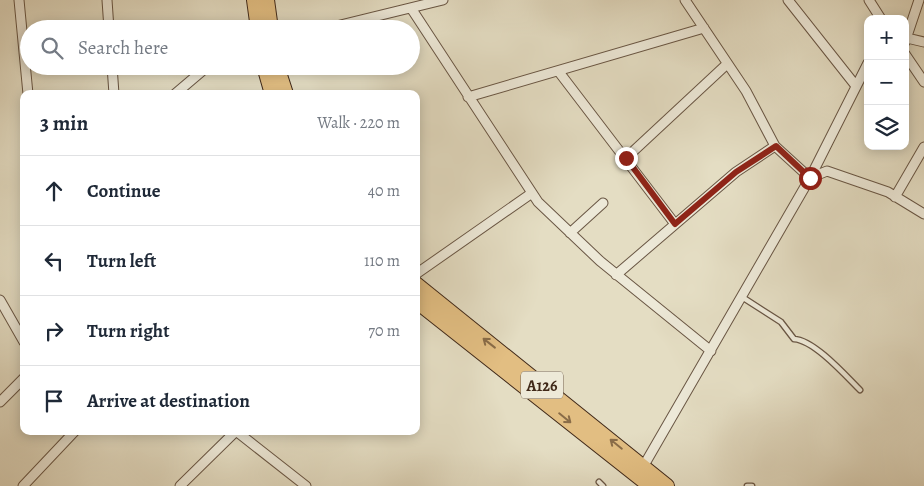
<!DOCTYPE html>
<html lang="en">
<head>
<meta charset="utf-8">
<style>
	body { margin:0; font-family:Alegreya,serif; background:#f6f6f7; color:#1f2937 }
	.controls { position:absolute; right:15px; top:15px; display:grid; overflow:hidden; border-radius:10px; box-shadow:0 2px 12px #0003 }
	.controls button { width:45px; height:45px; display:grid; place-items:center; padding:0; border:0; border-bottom:1px solid #e0e1e3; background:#fff; color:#1f2937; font:25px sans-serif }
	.stop { position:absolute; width:15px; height:15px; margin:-11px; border:4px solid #8f2418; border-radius:50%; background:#fff }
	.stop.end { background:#8f2418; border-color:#fff; box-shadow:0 1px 5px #0008 }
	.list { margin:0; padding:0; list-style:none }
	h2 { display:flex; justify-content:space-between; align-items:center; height:65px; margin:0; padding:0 20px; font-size:21px }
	h2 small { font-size:16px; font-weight:400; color:#747a83 }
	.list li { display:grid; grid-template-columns:32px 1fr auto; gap:15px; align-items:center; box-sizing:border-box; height:70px; padding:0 20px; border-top:1px solid #e0e1e3 }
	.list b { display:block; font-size:19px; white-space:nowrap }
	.list em { font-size:16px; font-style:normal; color:#747a83 }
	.icon { flex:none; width:28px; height:28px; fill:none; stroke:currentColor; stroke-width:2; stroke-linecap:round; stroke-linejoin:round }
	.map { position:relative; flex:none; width:924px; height:486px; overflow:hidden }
	.search { position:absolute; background:#fff; box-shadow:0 2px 12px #0003; left:20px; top:20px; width:400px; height:55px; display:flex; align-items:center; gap:12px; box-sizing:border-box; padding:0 18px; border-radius:28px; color:#747a83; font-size:19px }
	.panel { position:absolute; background:#fff; box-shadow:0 2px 12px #0003; left:20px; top:90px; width:400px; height:345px; border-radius:10px }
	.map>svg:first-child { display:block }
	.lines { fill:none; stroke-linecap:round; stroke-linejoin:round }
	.service-casing { stroke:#695644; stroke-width:7 }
	.minor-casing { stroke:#695644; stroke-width:11 }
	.trunk-casing { stroke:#402919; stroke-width:16 }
	.service { stroke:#ede9d8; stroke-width:4.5 }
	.minor { stroke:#ede9d8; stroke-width:9 }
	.trunk { stroke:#e2be82; stroke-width:14 }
	.oneway { stroke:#896c48 }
	.route { stroke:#8f2418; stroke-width:6 }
	.labels { text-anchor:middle; stroke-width:4.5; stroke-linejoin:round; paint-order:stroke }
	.shield { fill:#ede9d8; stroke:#746352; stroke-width:1 }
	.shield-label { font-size:16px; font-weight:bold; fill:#402919 }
</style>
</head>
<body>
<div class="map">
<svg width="924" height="486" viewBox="0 0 924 486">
	<rect width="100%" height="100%" fill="#e4ddc3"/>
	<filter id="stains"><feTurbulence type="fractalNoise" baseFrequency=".004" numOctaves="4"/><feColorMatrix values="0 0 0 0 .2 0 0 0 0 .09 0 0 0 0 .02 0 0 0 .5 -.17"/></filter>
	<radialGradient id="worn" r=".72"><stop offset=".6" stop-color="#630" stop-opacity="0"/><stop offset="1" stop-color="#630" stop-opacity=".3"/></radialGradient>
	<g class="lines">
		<defs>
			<path id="service" d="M742,297l39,25 13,17c20,1 51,36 66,51
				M599,482l4,4
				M747,486h5"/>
			<path id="minor" d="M19,0l9,94
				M107,0l2,29
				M685,0l61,91 29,55 35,32
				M788,0l68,86
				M869,0l12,19
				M411,8l127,194 62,59 111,90
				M324,29l119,-29
				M907,38l17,4
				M905,42l14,-42
				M905,54l19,28
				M112,66l2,28
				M559,72l116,152
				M175,94l33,-28
				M468,97l236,-69
				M626,158l101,-94
				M810,178l17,-7 61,21 36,22
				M895,197l29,-50
				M570,233l33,-30
				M416,274l116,-81
				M616,275l120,-103 39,-26
				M0,300l24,42
				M0,402l24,-24
				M236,431l70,55
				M643,467l167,-289 58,-115
				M23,486l52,-55
				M180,486l56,-55"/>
			<path id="trunk" d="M254,0l4,29
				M267,0l4,29
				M264,66l8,28
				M277,66l9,28
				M416,284l251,202
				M416,301l234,185"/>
		</defs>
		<!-- service casing -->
		<use href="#service" class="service-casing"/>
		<!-- minor casing -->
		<use href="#minor" class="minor-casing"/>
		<!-- trunk casing -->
		<use href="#trunk" class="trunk-casing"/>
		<!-- service -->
		<use href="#service" class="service"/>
		<!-- minor -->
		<use href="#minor" class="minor"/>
		<!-- trunk -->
		<use href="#trunk" class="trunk"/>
	</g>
	<!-- one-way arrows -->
	<defs><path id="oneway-shaft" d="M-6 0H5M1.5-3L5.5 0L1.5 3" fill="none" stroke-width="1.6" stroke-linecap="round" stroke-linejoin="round" transform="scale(1.25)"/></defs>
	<g class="oneway">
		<use href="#oneway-shaft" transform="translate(489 343) rotate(-142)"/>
		<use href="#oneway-shaft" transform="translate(565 418) rotate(39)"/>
		<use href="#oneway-shaft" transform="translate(616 444) rotate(-141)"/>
	</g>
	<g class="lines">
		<!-- route -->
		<path class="route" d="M626,158l49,66 61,-52 40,-26 34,32"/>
	</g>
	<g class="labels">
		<!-- shield labels -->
		<rect class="shield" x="521" y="371.5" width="42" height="27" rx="4"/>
		<g class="shield-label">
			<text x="542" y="391">A126</text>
		</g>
	</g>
	<rect width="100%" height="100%" filter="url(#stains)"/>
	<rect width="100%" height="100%" fill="url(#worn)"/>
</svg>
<div class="controls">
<button>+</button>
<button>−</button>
<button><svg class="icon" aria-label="layers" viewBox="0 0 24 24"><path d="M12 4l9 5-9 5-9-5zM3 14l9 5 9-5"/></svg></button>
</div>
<div class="stop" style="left:810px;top:178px"></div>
<div class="stop end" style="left:626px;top:158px"></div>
<div class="search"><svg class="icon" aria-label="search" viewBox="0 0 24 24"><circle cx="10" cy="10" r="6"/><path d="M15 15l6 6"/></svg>Search here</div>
<section class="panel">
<h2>3 min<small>Walk · 220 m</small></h2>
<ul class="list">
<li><svg class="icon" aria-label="ahead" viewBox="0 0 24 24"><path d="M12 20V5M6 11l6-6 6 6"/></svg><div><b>Continue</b></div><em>40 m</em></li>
<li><svg class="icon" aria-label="left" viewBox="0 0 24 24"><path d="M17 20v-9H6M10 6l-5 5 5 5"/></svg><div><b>Turn left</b></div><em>110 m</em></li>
<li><svg class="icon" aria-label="right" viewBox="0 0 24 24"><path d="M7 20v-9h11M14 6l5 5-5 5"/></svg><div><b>Turn right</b></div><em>70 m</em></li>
<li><svg class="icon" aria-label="arrive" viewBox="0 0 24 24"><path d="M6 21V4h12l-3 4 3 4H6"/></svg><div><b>Arrive at destination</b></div></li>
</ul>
</section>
</div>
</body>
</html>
